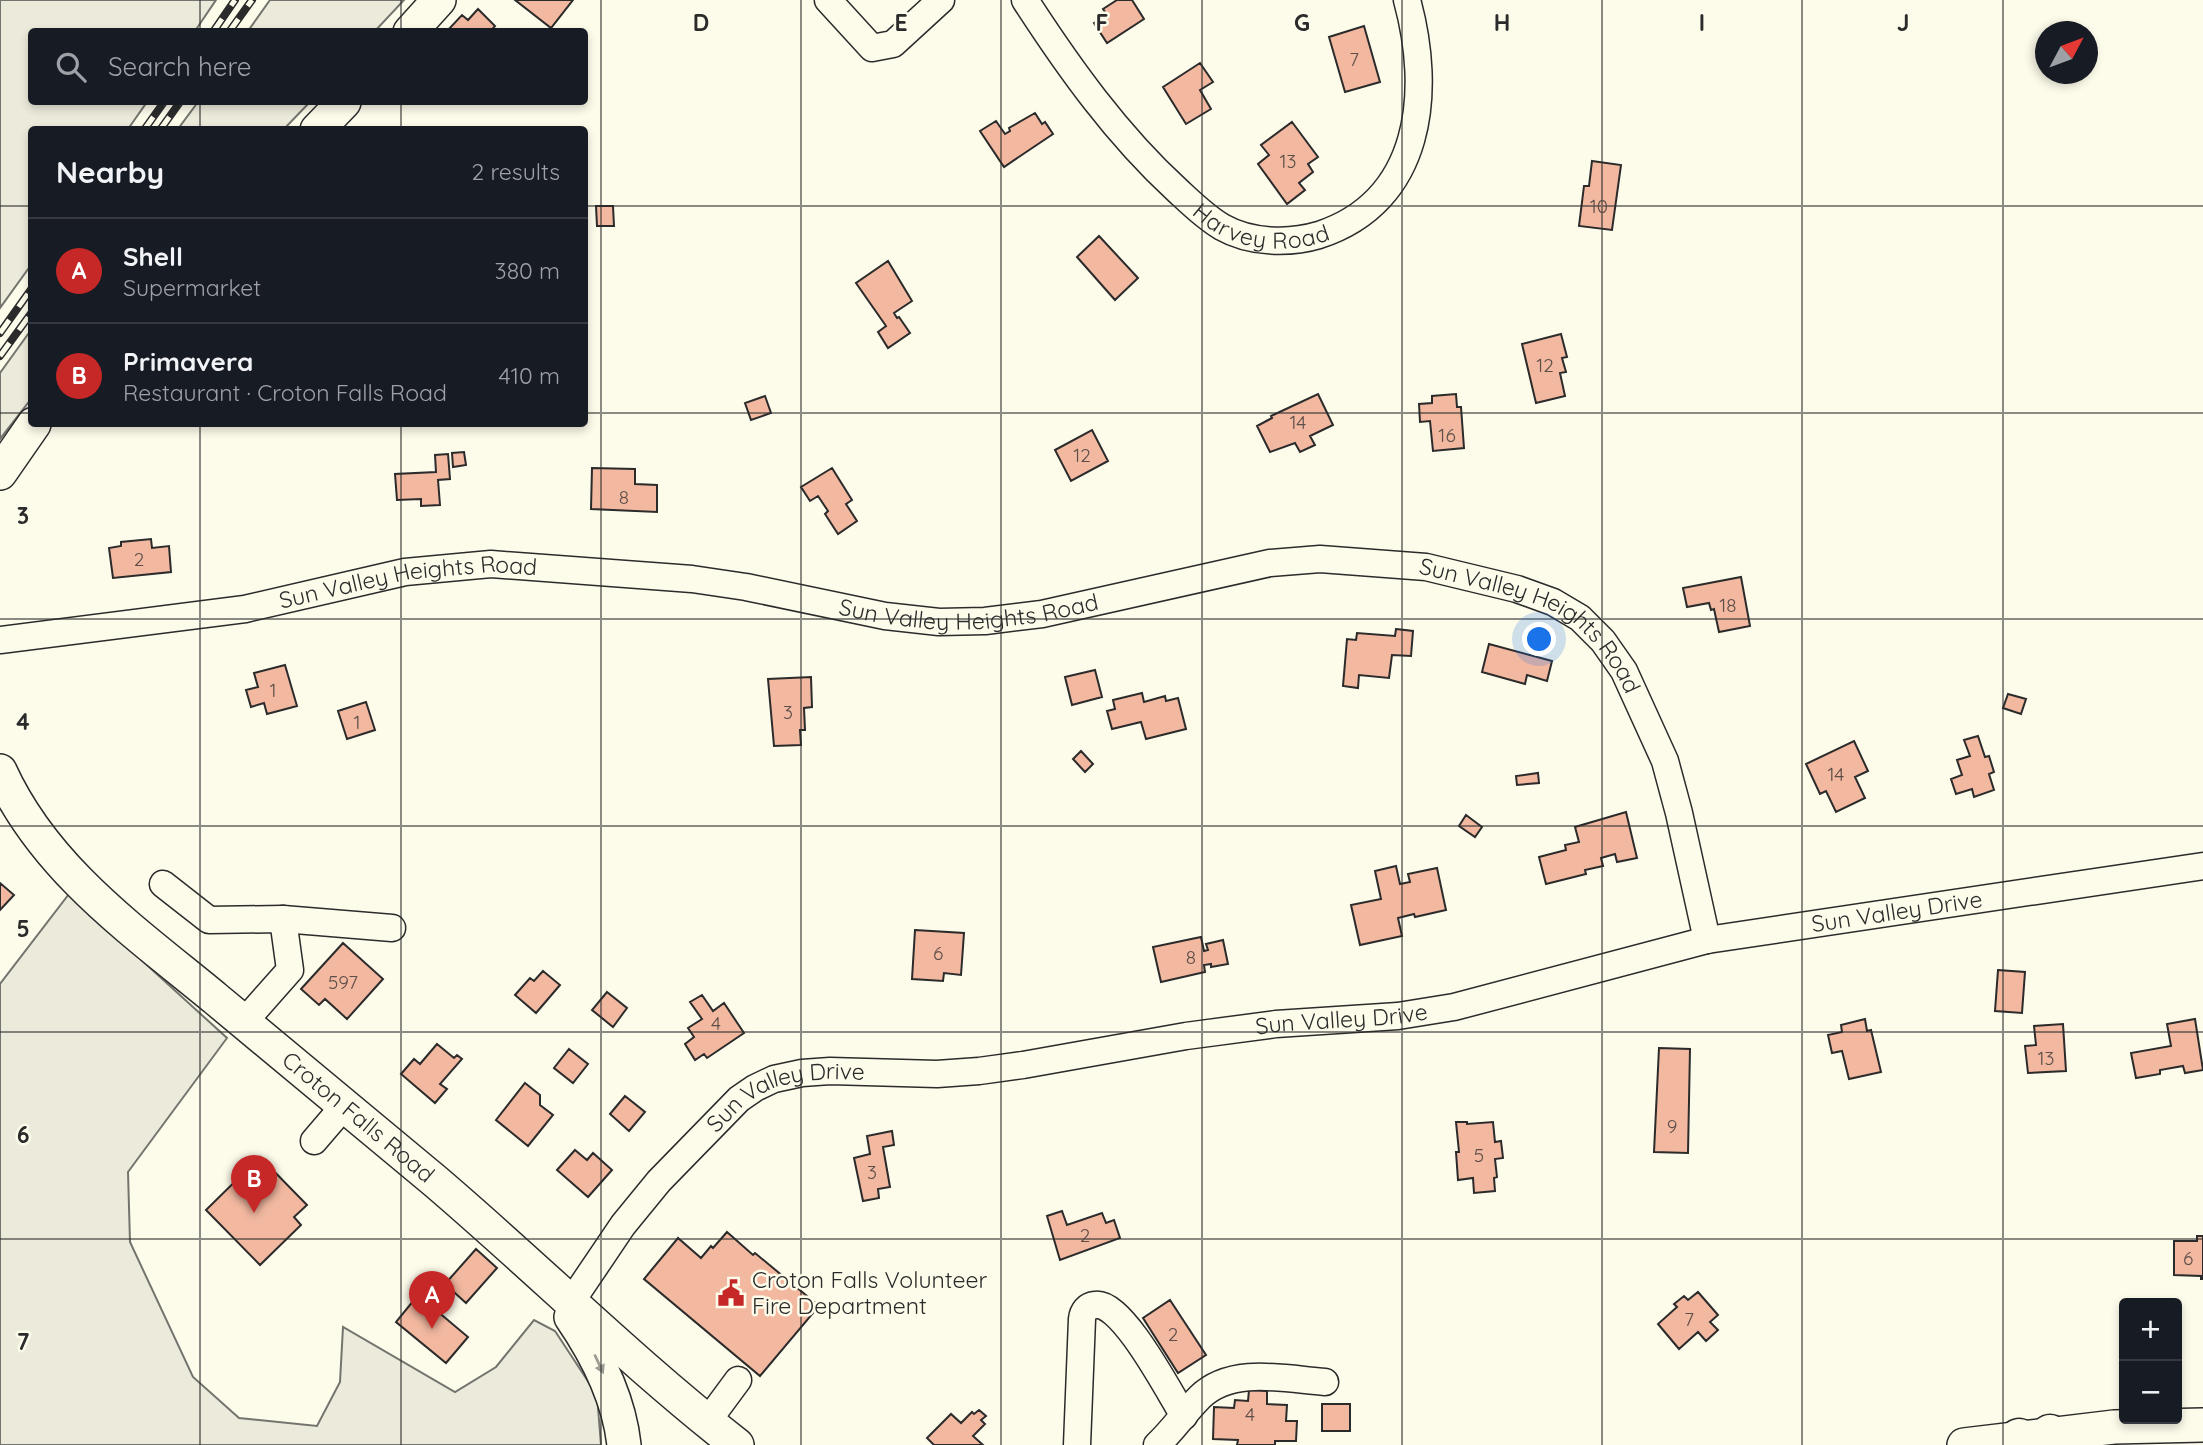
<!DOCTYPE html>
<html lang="en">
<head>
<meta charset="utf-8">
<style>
	body { margin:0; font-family:Quicksand,sans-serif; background:#20242c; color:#f1f3f6 }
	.controls { position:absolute; right:21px; bottom:21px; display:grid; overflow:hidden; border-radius:7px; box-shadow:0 4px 10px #0003 }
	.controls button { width:63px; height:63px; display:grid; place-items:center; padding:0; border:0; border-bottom:2px solid #363941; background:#171b24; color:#f1f3f6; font:35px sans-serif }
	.compass { position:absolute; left:2035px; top:21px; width:63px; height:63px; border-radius:50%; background:#171b24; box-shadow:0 4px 10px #0003; rotate:49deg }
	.you { position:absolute; left:1540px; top:640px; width:24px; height:24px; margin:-18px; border:5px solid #fff; border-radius:50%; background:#1a73e8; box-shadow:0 0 0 10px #1a73e833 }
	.badge { display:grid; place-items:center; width:46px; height:46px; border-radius:50%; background:#c62828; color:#fff; font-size:23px; font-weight:700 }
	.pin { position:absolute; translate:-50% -58px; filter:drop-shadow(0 2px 4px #0008) }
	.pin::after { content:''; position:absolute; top:37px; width:24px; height:21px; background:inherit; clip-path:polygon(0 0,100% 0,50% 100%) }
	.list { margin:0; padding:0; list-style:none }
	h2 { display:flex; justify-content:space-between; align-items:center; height:91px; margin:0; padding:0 28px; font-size:30px }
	h2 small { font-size:23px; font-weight:400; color:#9ea1a6 }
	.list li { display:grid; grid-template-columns:46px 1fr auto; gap:21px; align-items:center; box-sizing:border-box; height:105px; padding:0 28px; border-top:2px solid #363941 }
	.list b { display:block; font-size:26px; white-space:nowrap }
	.list p { margin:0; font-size:23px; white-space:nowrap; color:#9ea1a6 }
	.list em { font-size:23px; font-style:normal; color:#9ea1a6 }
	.icon { flex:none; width:38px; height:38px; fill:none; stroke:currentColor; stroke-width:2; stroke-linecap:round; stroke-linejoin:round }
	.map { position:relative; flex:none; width:2203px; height:1445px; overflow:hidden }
	.search { position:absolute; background:#171b24; box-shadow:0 4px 10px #0003; left:28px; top:28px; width:560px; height:77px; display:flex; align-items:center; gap:18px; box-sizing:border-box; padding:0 24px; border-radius:7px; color:#9ea1a6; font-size:26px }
	.panel { position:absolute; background:#171b24; box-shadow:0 4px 10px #0003; left:28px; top:126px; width:560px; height:301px; border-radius:7px }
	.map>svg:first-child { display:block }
	.green { fill:#ecebdb; stroke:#74746e; stroke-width:2 }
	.building { fill:#f2b8a0; stroke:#2b2b2b; stroke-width:2 }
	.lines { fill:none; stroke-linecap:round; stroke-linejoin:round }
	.minor-casing { stroke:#2b2b2b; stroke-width:29 }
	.major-casing { stroke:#2b2b2b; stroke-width:36 }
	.highway-casing { stroke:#2b2b2b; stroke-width:41 }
	.minor { stroke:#fdfbea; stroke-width:26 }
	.major { stroke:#fdfbea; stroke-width:33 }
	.highway { stroke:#fdfbea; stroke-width:38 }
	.rail-casing { stroke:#2b2b2b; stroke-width:8 }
	.rail { stroke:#fdfbea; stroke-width:5; stroke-dasharray:16; stroke-linecap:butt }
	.oneway { fill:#9e9d94 }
	.grid { fill:none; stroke:#2b2b2b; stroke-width:2; stroke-opacity:0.55 }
	.labels { text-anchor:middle; stroke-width:5; stroke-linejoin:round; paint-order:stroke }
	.number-label { font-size:19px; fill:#5d4e48 }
	.street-label { font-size:23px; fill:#2b2b2b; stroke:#fdfbea }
	.poi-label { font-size:23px; fill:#2b2b2b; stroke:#fdfbea; text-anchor:start }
	.grid-label { font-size:23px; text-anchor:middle; font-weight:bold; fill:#2b2b2b; stroke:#fdfbea; stroke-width:5; stroke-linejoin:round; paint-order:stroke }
</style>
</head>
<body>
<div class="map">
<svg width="2203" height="1445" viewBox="0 0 2203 1445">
	<rect width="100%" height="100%" fill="#fdfbea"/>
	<!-- green -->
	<path class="green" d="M0,0h216l-21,31 -163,1v70h115l-19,27 -96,1 -1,135 -31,43z
		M270,0h134l-29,31h-127z
		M198,102h112l-26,27h-106z
		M31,330v69l-31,40v-66z
		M69,894l158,144 -99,134 2,70 63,135 46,41 78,8 23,-44 3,-55 112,65 41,-25 38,-47 21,11 42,64 4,50h-601v-461z"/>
	<!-- building -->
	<path class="building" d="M515,0h58l-22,28z
		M1117,0h15l12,19 -37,24 -13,-20 13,-8 -4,-6z
		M478,9l17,17 -5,6 -43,-1 15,-16 6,5z
		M1364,26l16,56 -35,10 -16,-55z
		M1200,63l13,19 -13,8 11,19 -25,15 -23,-37z
		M1035,113l7,11 3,-2 8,12 -49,33 -24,-36 16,-10 9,13 5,-3 -1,-3z
		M1292,122l26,35 -10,7 5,8 -14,11 6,7 -18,14 -29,-40 11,-9 -8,-10z
		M1592,161l29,4 -9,65 -33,-4 5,-40h5z
		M596,206h17l1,20h-17z
		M1099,236l39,42 -23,22 -38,-43z
		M888,261l24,40 -18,12 3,5 2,-1 11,16 -22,15 -10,-16 8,-6 -30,-43z
		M1561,334l6,23 -5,1 4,14 -6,1 5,23 -29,7 -14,-59z
		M1318,394l15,31 -23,11 5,9 -15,7 -5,-9 -25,9 -13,-26 15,-8 -1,-2z
		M1456,394l1,13h4l3,41 -31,3 -3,-30 -10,1 -1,-18 13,-1v-7z
		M765,396l6,17 -20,7 -6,-17z
		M1092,430l16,31 -37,20 -16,-31z
		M464,452l2,13 -13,2 -1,-14z
		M448,454l2,25 -12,1 2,25 -19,1v-7l-24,1 -2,-26 41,-2 -1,-17z
		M592,468l43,1v15l22,1v27l-66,-3z
		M832,468l20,32 -6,4 11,17 -19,13 -13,-20 3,-3 -10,-15 -8,5 -9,-14z
		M151,539l1,9 17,-2 2,26 -58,6 -4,-30 12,-2v-4z
		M1741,577l9,49 -31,6 -5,-23 -3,1 -2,-7 -22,4 -4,-19z
		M1396,629l17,2 -2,25 -19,-1 -3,23 -30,-3 -1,13 -15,-2 4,-47 9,1 1,-7 38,3z
		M1489,644l63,17 -5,20 -20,-6 -2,9 -43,-12z
		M285,665l12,41 -30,8 -3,-11 -13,4 -5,-17 12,-3 -4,-14z
		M1095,670l7,27 -30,8 -7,-28z
		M811,677l1,30 -8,1 1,22h-5l1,15 -27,1 -6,-67z
		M1142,693l2,9 21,-6 1,5 12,-3 8,31 -40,10 -5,-17 -29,7 -5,-18 8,-2 -2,-9z
		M2008,694l18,5 -5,15 -18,-6z
		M366,702l9,28 -28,9 -9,-28z
		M1978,736l7,21 4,-1 5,16 -5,2 5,16 -20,7 -2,-8 -16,5 -5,-15 11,-4 -5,-15 13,-4 -6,-16z
		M1854,741l14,30 -13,6 10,21 -29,14 -10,-21 -6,3 -14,-30z
		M1081,751l12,13 -8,8 -12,-13z
		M1538,773l1,10 -22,2 -1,-9z
		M1626,812l11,46 -20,4 -2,-8 -14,4 2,8 -18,4 1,4 -40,10 -7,-27 27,-7 -1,-5 14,-3 -4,-15z
		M1466,815l16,12 -7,10 -16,-11z
		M1396,866l4,18 10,-2 -2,-8 29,-6 9,42 -31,7 -1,-3 -16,4 4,18 -42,9 -9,-40 30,-6 -6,-28z
		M0,883l14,12 -14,15z
		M915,930l49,3 -3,42 -17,-2 -1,8 -31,-2z
		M1201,937l3,14 4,-1 -2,-6 17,-4 5,24 -17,3v-3l-7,1 1,7 -44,10 -8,-35z
		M343,943l40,36 -36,40 -22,-20 -6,6 -18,-16z
		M1998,970l27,2 -3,41 -27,-2z
		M543,971l17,14 -24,28 -21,-18 15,-17 4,3z
		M607,992l20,16 -14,19 -21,-17z
		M702,995l11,16 11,-8 20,30 -37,25 -3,-4 -9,6 -10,-16 9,-7 -6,-9 14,-9 -12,-17z
		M1865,1019l2,12 4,-1 10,42 -32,7 -7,-28 -10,2 -4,-18 14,-3 -1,-7z
		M2195,1019l8,51 -18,3 -2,-7 -23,4v4l-24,4 -5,-25 40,-7 -4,-22z
		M2063,1024l3,47 -38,2 -3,-27 11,-1 -2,-19z
		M437,1044l17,14 3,-3 5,4 -22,25 7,5 -12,14 -34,-29 13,-15 6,5z
		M1659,1048l31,1 -2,104 -34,-1z
		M569,1049l19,15 -15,19 -19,-15z
		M525,1083l15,12v10l13,10 -25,31 -32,-26z
		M625,1096l20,16 -16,19 -19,-17z
		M1456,1122h11v2l26,-2 2,20 6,-1 2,17 -8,1 2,18 -3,1 1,13 -21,2 -1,-15 -15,2 -2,-28h3z
		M892,1131l2,14 -11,2 7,40 -12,2 1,9 -16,3 -9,-43 16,-4 -3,-18z
		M575,1150l12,10 6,-7 19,17 -24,27 -31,-27z
		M260,1157l47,48 -13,12 7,8 -41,40 -54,-55z
		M1062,1211l5,14 35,-12 4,10 8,-3 6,18 -60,22 -13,-44z
		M727,1232l26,23 2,-2 64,53 -59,70 -116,-97 34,-41 23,20 10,-12 2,2z
		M2197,1236h6v43h-2v-3l-27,-1v-34h23z
		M476,1249l21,19 -31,35 -21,-19z
		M1698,1292l20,23 -8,7 8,8 -12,11 -8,-9 -19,17 -21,-25 19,-17 -3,-3 10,-8 4,4z
		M418,1295l50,42 -22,26 -50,-41z
		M1170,1300l36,55 -28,18 -35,-55z
		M1249,1390l18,1v13l20,1 -1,16h11l-1,20h-21v4h-38l1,-5 -25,-1 1,-32 20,1 1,-8 13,1z
		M1322,1404h28v27h-28z
		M979,1410l7,6 -5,4 4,4 -12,12 10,9h-49l-7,-7 24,-24 10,9 11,-11 2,2z"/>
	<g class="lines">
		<defs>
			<g id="minor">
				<path d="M828,0l44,48 21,-4 48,-44"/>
				<path id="s1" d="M1025,0c44,68 92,135 152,190 14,13 28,27 45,37 28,16 67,17 97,8 104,-34 113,-144 88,-235"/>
				<path id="s2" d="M0,640l245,-31 160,-37 86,-8 201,15 54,8 139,29 54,6 46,-1 57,-7 228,-51 50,-4 106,8 91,22 36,13 27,16 23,23 21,30 41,90 14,52 28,127"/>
				<path d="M163,884l46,36 74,-1 7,51 -46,52"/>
				<path d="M283,919l109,9"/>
				<path d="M314,1141l30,-35"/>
				<path id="s3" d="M571,1302l52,-77 36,-44 80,-82 16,-11 19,-9 28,-6 28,-2 107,3 42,-3 44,-6 163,-29 90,-12 122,-8 56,-9 253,-67 496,-74"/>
				<path d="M707,1422l31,-42"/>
				<path d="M1077,1445l5,-126c1,-8 5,-13 13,-14 27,-5 75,89 89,111"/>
				<path d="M1157,1445c16,-15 28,-33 43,-48 32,-31 85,-18 125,-15"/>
			</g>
			<g id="major">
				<path d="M410,32l29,-32"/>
				<path d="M317,130l27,-28"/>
				<path d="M0,473l34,-49"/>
				<path id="s4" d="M0,771c45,99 135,161 216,228 73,60 146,121 219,182 102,87 197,182 302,264"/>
				<path d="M571,1317c26,38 48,81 53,128"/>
				<path d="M1964,1445l150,-18 89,-2"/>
			</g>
			<path id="highway" d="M2050,1434v11
				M2019,1438l1,7"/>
		</defs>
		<!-- minor casing -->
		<use href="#minor" class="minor-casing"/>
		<!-- major casing -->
		<use href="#major" class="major-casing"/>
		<!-- highway casing -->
		<use href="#highway" class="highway-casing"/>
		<!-- minor -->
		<use href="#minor" class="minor"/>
		<!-- major -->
		<use href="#major" class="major"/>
		<!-- highway -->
		<use href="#highway" class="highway"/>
		<defs>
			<path id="rail" d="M213,32l22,-32
				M229,32l23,-32
				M144,130l20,-28
				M160,130l20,-28
				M0,333l32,-45
				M0,356l32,-44"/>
		</defs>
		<!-- rail casing -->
		<use href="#rail" class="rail-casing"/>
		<!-- rail -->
		<use href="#rail" class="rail"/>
	</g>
	<!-- one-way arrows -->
	<defs><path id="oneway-solid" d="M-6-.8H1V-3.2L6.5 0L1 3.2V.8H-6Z" transform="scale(1.75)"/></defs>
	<use class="oneway" href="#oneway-solid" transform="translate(599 1364) rotate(65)"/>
	<!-- grid -->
	<path class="grid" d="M200,0v32M401,0v32M601,0v1445M801,0v1445M1001,0v1445M1202,0v1445M1402,0v1445M1602,0v1445M1802,0v1445M2003,0v1445M200,102v28M401,102v28M0,206h32M584,206h1619M0,413h32M584,413h1619M200,424v1021M401,424v1021M0,619h2203M0,826h2203M0,1032h2203M0,1239h2203"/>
	<!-- icons -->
	<defs>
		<symbol id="civic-bare" viewBox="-9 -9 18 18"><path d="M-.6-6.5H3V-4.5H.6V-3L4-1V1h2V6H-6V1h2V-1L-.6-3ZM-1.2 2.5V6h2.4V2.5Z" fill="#c62828" stroke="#fdfbea" stroke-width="2.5" paint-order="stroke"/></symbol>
	</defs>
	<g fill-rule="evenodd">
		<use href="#civic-bare" x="712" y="1274" width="38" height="38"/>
	</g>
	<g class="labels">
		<!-- number labels -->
		<g class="number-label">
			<text x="1354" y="66">7</text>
			<text x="1288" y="168">13</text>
			<text x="1599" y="213">10</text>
			<text x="1545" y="372">12</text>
			<text x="1298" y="429">14</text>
			<text x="1447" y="442">16</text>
			<text x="1082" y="462">12</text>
			<text x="624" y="504">8</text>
			<text x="139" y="566">2</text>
			<text x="1728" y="612">18</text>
			<text x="273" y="697">1</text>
			<text x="788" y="719">3</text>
			<text x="357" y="729">1</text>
			<text x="1836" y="781">14</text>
			<text x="938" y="960">6</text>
			<text x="1191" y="964">8</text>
			<text x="343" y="989">597</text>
			<text x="716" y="1030">4</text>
			<text x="2046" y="1065">13</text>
			<text x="1672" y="1133">9</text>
			<text x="1479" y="1162">5</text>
			<text x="872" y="1179">3</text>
			<text x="1085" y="1242">2</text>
			<text x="2188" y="1265">6</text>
			<text x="1689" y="1326">7</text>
			<text x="1173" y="1341">2</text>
			<text x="1250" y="1421">4</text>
		</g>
		<!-- street labels -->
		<g class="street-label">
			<text dy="8" stroke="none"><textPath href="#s1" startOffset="341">Harvey Road</textPath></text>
			<text dy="8" stroke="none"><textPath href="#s2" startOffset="413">Sun Valley Heights Road</textPath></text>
			<text dy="8" stroke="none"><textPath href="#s2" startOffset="980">Sun Valley Heights Road</textPath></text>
			<text dy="8" stroke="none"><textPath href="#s2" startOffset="1568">Sun Valley Heights Road</textPath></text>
			<text dy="8" stroke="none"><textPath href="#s3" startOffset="1444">Sun Valley Drive</textPath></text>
			<text dy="8" stroke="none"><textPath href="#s3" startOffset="877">Sun Valley Drive</textPath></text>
			<text dy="8" stroke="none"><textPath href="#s3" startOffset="310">Sun Valley Drive</textPath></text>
			<text dy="8" stroke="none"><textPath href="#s4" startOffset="502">Croton Falls Road</textPath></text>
		</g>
		<!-- poi labels -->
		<g class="poi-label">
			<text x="752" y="1288">Croton Falls Volunteer<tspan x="752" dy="26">Fire Department</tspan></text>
		</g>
	</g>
	<g class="grid-label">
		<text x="701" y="31">D</text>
		<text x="901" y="31">E</text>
		<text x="1102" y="31">F</text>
		<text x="1302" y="31">G</text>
		<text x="1502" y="31">H</text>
		<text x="1702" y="31">I</text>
		<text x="1903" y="31">J</text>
		<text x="23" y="524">3</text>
		<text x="23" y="730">4</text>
		<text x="23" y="937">5</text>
		<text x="23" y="1143">6</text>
		<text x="23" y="1350">7</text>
	</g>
</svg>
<div class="controls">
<button>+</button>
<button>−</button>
</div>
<svg class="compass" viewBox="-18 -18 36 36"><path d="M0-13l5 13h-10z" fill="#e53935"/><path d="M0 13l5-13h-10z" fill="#9ea1a6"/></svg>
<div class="you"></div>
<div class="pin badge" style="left:432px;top:1329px">A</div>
<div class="pin badge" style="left:254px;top:1213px">B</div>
<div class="search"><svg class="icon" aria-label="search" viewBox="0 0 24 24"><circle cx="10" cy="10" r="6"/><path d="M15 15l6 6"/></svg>Search here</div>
<section class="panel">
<h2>Nearby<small>2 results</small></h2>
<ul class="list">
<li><span class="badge">A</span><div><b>Shell</b><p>Supermarket</p></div><em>380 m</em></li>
<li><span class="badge">B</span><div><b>Primavera</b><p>Restaurant · Croton Falls Road</p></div><em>410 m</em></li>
</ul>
</section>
</div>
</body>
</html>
